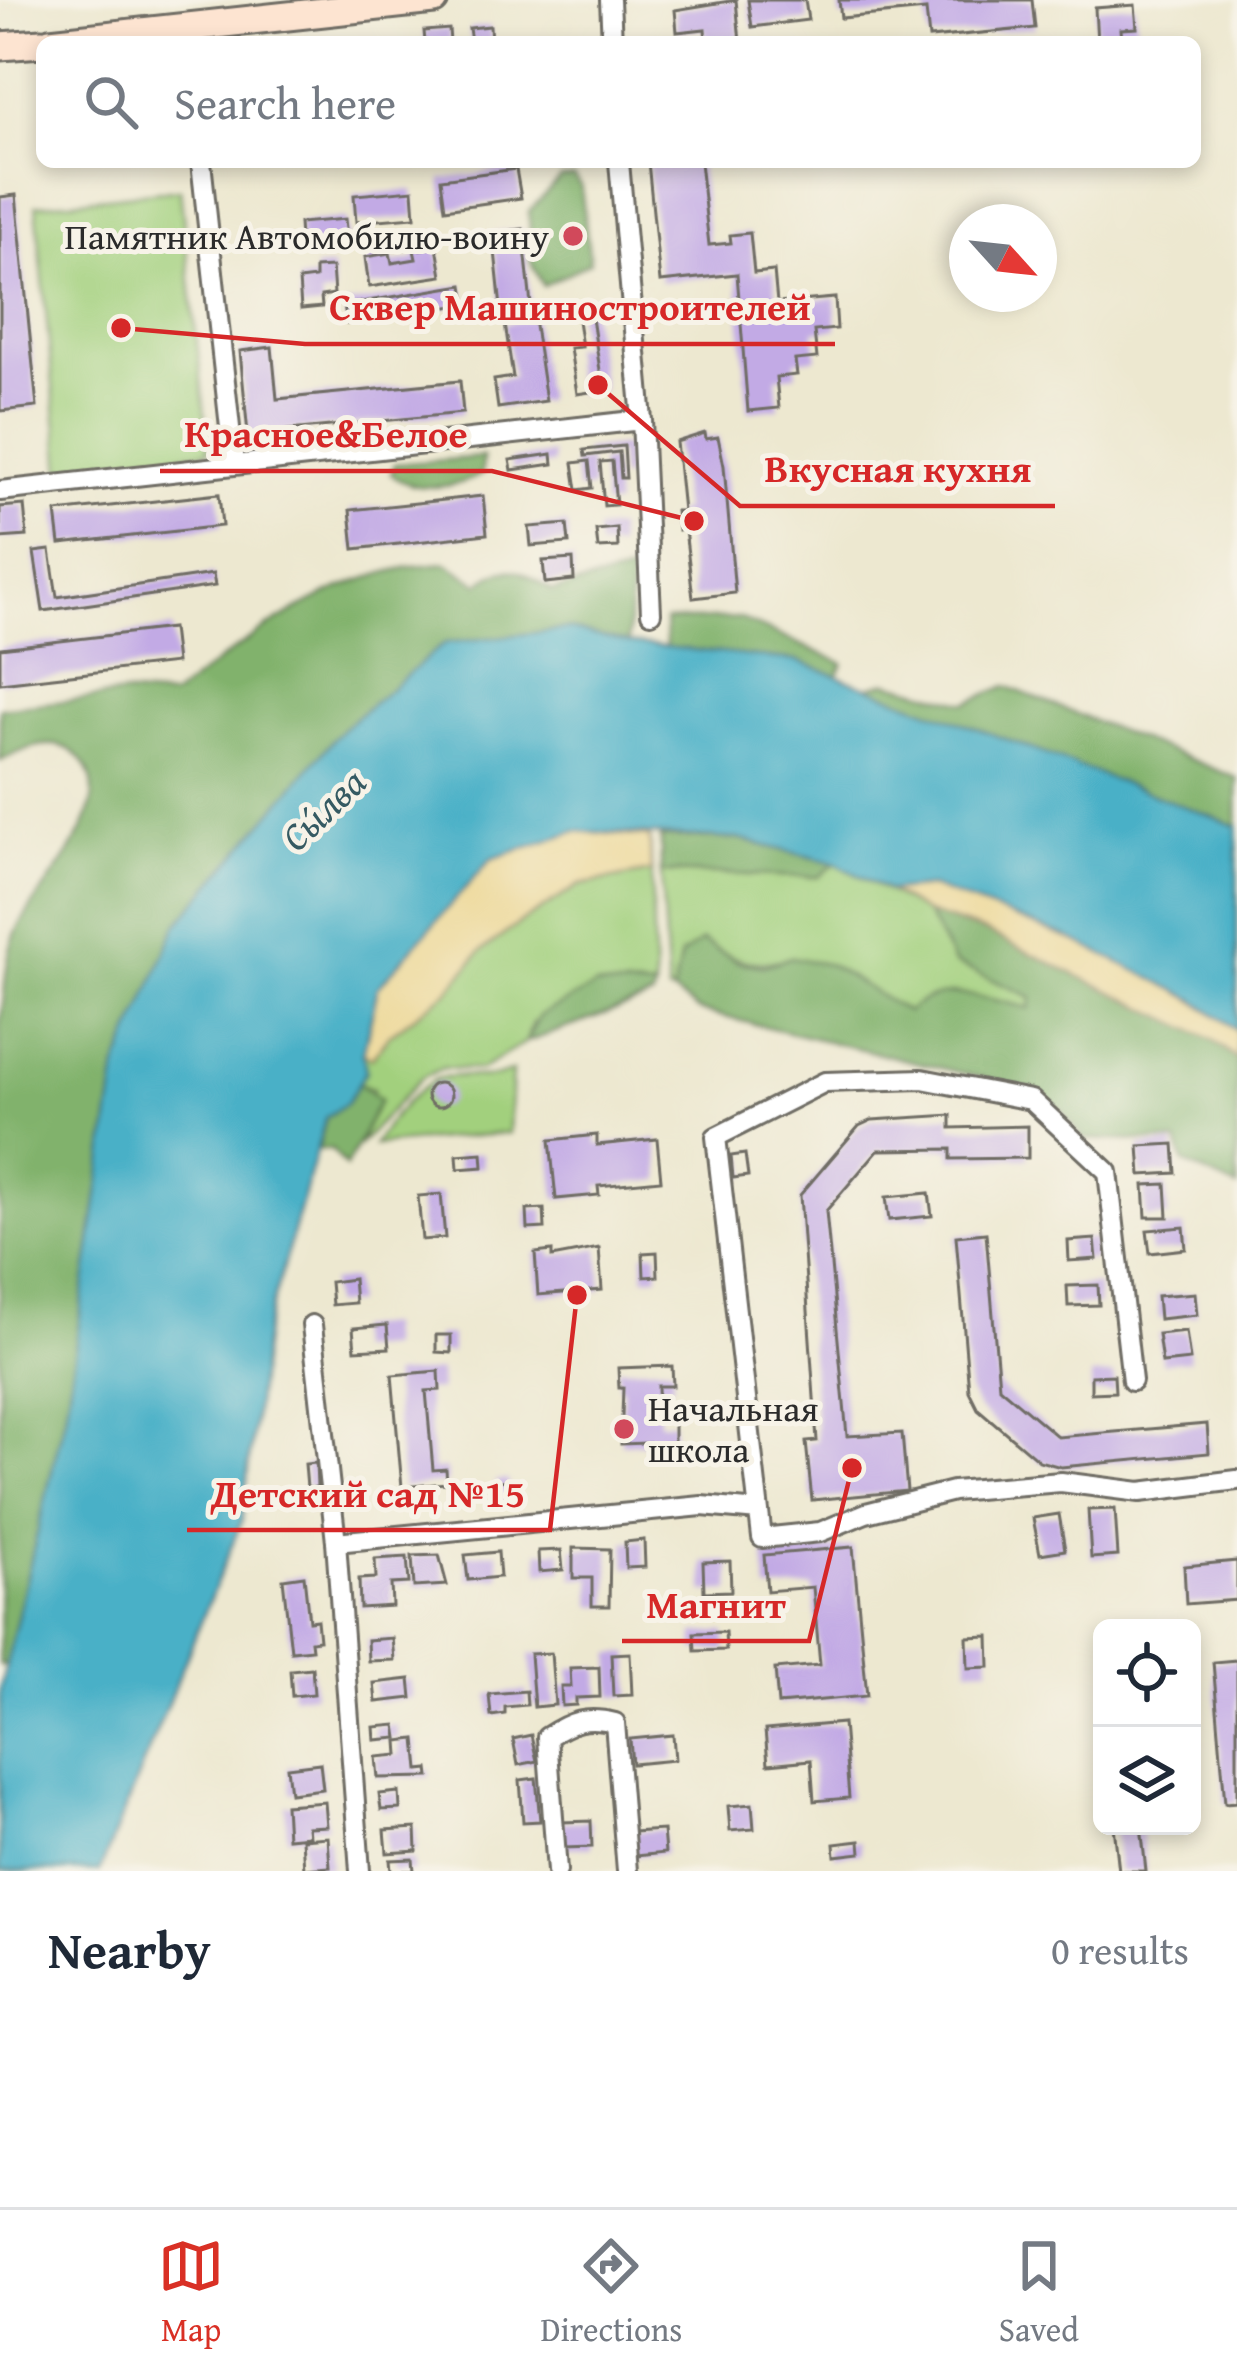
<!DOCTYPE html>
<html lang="en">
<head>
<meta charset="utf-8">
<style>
	body { margin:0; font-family:"Gentium Book Plus",serif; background:#f2f2f3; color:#1f2937 }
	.controls { position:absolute; right:36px; bottom:36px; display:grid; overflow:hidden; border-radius:18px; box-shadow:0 6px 18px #0003 }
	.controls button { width:108px; height:108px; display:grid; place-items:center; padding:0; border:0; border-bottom:3px solid #e0e1e3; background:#fff; color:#1f2937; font:60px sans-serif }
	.compass { position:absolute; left:949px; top:204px; width:108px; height:108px; border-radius:50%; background:#fff; box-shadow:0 6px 18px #0003; rotate:117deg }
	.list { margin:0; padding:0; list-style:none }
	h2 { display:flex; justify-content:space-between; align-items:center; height:156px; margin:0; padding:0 48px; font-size:51px }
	h2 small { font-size:39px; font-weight:400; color:#747a83 }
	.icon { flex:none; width:66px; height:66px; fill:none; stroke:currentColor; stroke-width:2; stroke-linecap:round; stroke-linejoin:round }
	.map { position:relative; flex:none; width:1237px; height:1871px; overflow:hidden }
	.search { position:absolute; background:#fff; box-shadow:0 6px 18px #0003; left:36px; right:36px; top:36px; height:132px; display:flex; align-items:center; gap:30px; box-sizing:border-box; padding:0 42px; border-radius:18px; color:#747a83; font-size:45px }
	.sheet { height:336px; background:#fff }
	nav { display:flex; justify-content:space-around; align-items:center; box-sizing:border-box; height:168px; border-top:3px solid #e0e1e3; background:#fff; font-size:33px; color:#747a83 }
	nav a { display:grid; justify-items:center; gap:6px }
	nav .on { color:#d93025 }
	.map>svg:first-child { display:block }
	.green { fill:#a2d07d; stroke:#667e54; stroke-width:3 }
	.forest { fill:#81b26c; stroke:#566e4c; stroke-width:3 }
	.sand { fill:#eeda9e; stroke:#8c8264; stroke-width:3 }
	.water { fill:#48b0c7; stroke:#3a6e79; stroke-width:3 }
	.building { fill:#c2aae5 }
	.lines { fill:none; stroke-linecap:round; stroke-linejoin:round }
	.street-casing { stroke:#6f6d65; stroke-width:24 }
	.secondary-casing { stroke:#6f6d65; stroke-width:33 }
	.street { stroke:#fff; stroke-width:18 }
	.secondary { stroke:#fde4d1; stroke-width:27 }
	.poi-dot { fill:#d1495b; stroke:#f7f3e8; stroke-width:4.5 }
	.labels { text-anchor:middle; stroke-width:10; stroke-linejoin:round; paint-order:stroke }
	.poi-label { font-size:36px; fill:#2b2b2b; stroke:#f7f3e8; text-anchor:end }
	.water-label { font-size:39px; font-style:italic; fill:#355a62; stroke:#f7f3e8 }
	.leader { fill:none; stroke:#d62828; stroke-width:4.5 }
	.callout-dot { fill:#d62828; stroke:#f7f3e8; stroke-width:4.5 }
	.callout-label { font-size:39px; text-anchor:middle; font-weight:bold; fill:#d62828; stroke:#f7f3e8; stroke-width:10; stroke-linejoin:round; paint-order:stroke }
</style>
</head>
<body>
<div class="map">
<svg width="1237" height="1871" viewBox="0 0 1237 1871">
	<rect width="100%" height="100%" fill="#f7f3e8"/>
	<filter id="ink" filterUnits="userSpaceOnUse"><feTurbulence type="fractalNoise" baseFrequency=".00833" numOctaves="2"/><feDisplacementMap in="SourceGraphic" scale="24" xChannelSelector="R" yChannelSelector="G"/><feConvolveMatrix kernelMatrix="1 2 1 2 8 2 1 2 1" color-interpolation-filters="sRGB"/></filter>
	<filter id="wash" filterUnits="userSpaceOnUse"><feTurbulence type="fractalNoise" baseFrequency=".004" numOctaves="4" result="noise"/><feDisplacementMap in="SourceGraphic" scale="48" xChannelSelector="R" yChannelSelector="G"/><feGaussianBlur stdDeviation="2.7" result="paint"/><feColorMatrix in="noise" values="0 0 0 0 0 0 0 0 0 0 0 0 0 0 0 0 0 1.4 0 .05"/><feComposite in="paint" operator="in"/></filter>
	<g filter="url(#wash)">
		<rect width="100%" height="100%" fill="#ede8d0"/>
		<!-- green -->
		<path class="green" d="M180,189l29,262 -148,21 -25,-267z
			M835,863l91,50 28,50 79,34 -3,11 -77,-15 -45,19 -116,-55c-38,12 -56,4 -90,-16l-21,14 -8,38 -5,-1 -7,-120 157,5z
			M651,872l4,117 -31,-2 -92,36 -6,19 -46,28 -37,-2 -22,10 -60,65 12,-54 -14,-6 7,-12 -3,-18 9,4 17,-22 59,-44 33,-40 42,-30 57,-36z
			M512,1071l-3,62 -135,12c11,-20 47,-65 71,-68 26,-4 42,6 67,-6z"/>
		<!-- forest -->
		<path class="forest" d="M574,177l7,10 9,75 -47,24 -12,-24 -2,-51 32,-33z
			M483,457l-1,17c-23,14 -69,20 -91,0l4,-10z
			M446,563l33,21c27,-24 46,-13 73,7l79,-19 -3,71 -60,-14 -123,15 -104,86 -276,686 -58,248 -7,1v-643c6,-26 4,-58 13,-82 18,-51 118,-133 64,-185 -22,-21 -54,-5 -77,6v-53l129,-14 43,3c82,-64 167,-129 274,-134z
			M739,618l104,45 -6,14 -39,-16 -132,-13 -1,-27z
			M887,682l79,21 40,-17 231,92v48l-373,-138z
			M661,837l77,2 97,24 -16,14 -158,-5z
			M926,913l60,19 225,107 26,20v129l-53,-25 -7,-21 -93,-3 -22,-28 -28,-21 -335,-79 -26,-18 8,-38 21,-14 36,21 25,4 29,-9 38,8 77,47c34,-33 82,-12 123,-4l2,-11 -78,-34z
			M596,986l59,3 -2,8 -12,5 -115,40 13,-26z
			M359,1083l21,17 -34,67 -15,-18 -13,1 8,-33 21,-14z"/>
		<!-- sand -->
		<path class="sand" d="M576,831l74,6 1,35 -71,13 -57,36 -42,30 -33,40 -59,44 -17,23 -9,-5 15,-66 113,-128z
			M930,887c106,38 216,75 307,143v29l-26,-20 -225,-107 -60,-19 -37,-22z"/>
		<!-- water -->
		<path class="water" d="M568,629l60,14 170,18 439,165v204l-41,-30 -131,-64 -135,-49 -41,4 -54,-28 -97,-24 -162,-8 -85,28 -113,128 -15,66 3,18 -19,32 -21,14 -61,213 -23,190 -142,351h-100v-181l65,-274 52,-349 60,-142 164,-195 104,-87z"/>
		<g id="blocks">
			<!-- building -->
			<path class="building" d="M736,0l4,42h-34l-1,-13 -28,3 -2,-22z
				M748,0h57l3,20 -56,7z
				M839,0h193l3,28 -106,10 -3,-28 -85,8z
				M1135,5l2,23 -16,1 1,12 -25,1 -2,-34z
				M490,26l1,16h-20l-2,-14z
				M449,29l1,13h-25l-1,-11z
				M648,162h52l9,83 22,-2 -1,-8 20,-2 4,40 20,-2 3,32 58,-5 2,31 -23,2 3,27 -22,2 2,15 -21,2 3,31 -31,3 -11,-137 -77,8z
				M516,169l5,29 -76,11 -4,-30z
				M413,190l2,27 -59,5 -2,-27z
				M16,195l21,212 -37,4v-214z
				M345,219l3,30 -47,4 -2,-30z
				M523,229l8,76 -30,3 -8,-76z
				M437,247l5,29 -73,11 -4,-30 25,-4 2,10 24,-4 -2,-9z
				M332,267l2,27 -13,2 1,11 -21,2 -2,-29 16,-2v-10z
				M463,285l3,19 -119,20 -3,-19z
				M590,305l13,85 -26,4 -7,-46 12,-1 -6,-40z
				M534,319l12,82 -48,7 -4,-28 19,-3 -8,-53z
				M272,347l5,52 183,-18 3,32 -215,21 -8,-83z
				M705,433l1,6 12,-2 6,29 11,127 -42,5 -8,-69 -7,1 -2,-19h7l-7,-69z
				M624,446l2,32h-5l-2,-26 -34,4 -1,-6z
				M552,454l1,10 -41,6 -2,-10z
				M589,461l3,27 -15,2 -4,-27z
				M612,461l4,44 -12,1 -4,-44z
				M219,494l3,32 -162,18 -4,-32z
				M483,496l4,38 -133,15 -4,-39z
				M24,505l3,31 -27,2v-31z
				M567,524l2,19 -38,3 -2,-19z
				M617,528l1,19 -20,1 -2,-18z
				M50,550l7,47 156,-23 2,12 -172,25 -9,-59z
				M573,559l1,21 -29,3 -2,-22z
				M172,628l4,35 -176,20v-35z
				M427 1095a12 12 0 1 1 24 0a12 12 0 1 1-24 0Z
				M951,1115v13l77,-2v32l-77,1v-10l-73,1 -52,61 21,225 55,-3 5,58 -95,9 -6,-58 11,-1 -17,-246 59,-69 13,-6z
				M597,1135v10l60,-6 4,41 -63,6 1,9 -43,4 -6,-59z
				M1174,1144l2,29 -35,2 -2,-29z
				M482,1153l1,14 -25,2 -1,-14z
				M745,1154l3,22 -15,2 -2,-22z
				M1166,1184l2,33h-22l-2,-32z
				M929,1193l3,23 -43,4 -3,-23z
				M441,1194l4,44 -23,2 -4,-44z
				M544,1209l1,19 -17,1 -1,-19z
				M1184,1227l2,22 -36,4 -3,-23z
				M986,1233l13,154 59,50 149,-13 2,29 -148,14 -22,-6 -61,-52 -9,-18 -13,-155z
				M1095,1239l2,20 -28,2 -1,-20z
				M599,1248l3,42 -64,5 -3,-42 17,-2v6z
				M657,1252l1,24 -14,1 -1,-24z
				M353,1279l2,24 -23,2 -2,-23z
				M1098,1285l1,20 -31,1 -1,-20z
				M1195,1293l2,22 -38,4 -2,-23z
				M387,1325l2,23 -34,2 -2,-22z
				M1186,1331l4,29 -28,3 -4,-29z
				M436,1335h15v18l-15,-1z
				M672,1366l1,20h-15l1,36h15v20l-53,2 2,-56h-4l-1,-20z
				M439,1371l1,19 -14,1 7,79 13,-1 1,14 -45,4 -10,-112z
				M1114,1375l1,17 -24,1v-17z
				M316,1463l1,24 -10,1 -2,-24z
				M508,1480l2,19 -13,2 -1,-20z
				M1115,1509l3,47 -27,2 -3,-48z
				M1059,1514l6,36 -25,4 -7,-36z
				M644,1540l1,27 -19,1 -1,-26z
				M853,1547l14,149 -89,8 -3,-35 45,-4 -7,-78 -46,4 -3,-36z
				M573,1548l37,1 -1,57h-17v-28h-19z
				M561,1550l2,20 -24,2 -1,-21z
				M498,1552l2,25 -32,3 -3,-25z
				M439,1555l8,30 -33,2 -2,-31z
				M407,1557l2,26 -18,1 1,22 -32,2 -1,-29 17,-1 -1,-19z
				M730,1561l1,30 -27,1 -1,-30z
				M1237,1561v39l-51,4 -2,-38z
				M304,1576l5,45 8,-1 2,20 -8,1 1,8 -21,2 -8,-72z
				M725,1632l1,18 -31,1 -1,-18z
				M989,1636l1,31 -22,1 -1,-31z
				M392,1638l2,22 -26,1 -1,-21z
				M551,1653l4,52 -21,2 -4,-53z
				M630,1653l2,42 -19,1 -2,-42z
				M1237,1660v142l-12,1 -12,-141z
				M599,1667l1,30 -24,1v7l-14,1 -1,-20h10l-1,-18z
				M312,1668l2,26 -22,2 -2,-26z
				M410,1679l2,19 -36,4 -2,-19z
				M526,1691l1,14 -22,2v7l-14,2 -2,-22z
				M843,1723l6,75 -35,3 -3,-41 -43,4 -3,-34z
				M396,1725l2,13 -23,2 -1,-13z
				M531,1735l6,26 -19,4 -5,-26z
				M673,1735l2,25 -43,4 -2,-25z
				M416,1739l3,31 10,-1 1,8 -52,1 -2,-21 23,-2 -1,-14z
				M320,1763l3,26 -33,4 -3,-26z
				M536,1778l4,43 -17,1 -3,-42z
				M399,1792l1,17 -19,1 -2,-16z
				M325,1802l2,24 -19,1 1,9 -22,2 -2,-33z
				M752,1804l2,25 -24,2 -2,-25z
				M591,1821l1,26 -29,1 -1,-26z
				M1114,1826h27l5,45h-27z
				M416,1828l1,23 -30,2 -2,-23z
				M663,1830l2,23 -30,3 -2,-24z
				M328,1837l2,30 -26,2 -2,-30z
				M860,1841l1,12 -26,3 -1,-12z
				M413,1859l1,12h-23l-1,-11z"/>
		</g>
	</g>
	<g filter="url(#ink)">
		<use href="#blocks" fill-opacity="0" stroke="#6f6d65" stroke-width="3"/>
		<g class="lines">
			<defs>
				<path id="street" d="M610,0l2,42
					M201,162l33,302
					M619,162l23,258 9,193
					M0,491l642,-71
					M312,1325l24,217 24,329
					M1132,1381l-24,-209 -77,-72 -109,-21 -97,3 -109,55 46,401 58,-6 46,-19 87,-22 108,-9 79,10 97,-12
					M336,1542l366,-36 57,5
					M557,1871l-10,-134c25,-16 39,-21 68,-14l12,148"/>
				<path id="secondary" d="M50,42l384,-42
					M0,46l42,-3"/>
			</defs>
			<!-- street casing -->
			<use href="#street" class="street-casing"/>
			<!-- secondary casing -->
			<use href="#secondary" class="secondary-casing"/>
			<!-- street -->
			<use href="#street" class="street"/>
			<!-- secondary -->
			<use href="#secondary" class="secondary"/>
		</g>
	</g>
	<!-- markers -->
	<g class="poi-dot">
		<circle cx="573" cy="236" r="12"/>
		<circle cx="624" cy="1429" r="12"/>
	</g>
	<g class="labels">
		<!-- poi labels -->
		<g class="poi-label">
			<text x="549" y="249">Памятник Автомобилю-воину</text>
			<text x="648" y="1421" text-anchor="start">Начальная<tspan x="648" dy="41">школа</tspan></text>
		</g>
		<!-- water labels -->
		<g class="water-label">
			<text transform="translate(323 809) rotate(-44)" y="14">Сы́лва</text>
		</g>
	</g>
	<!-- callouts -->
	<path class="leader" d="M121 328L305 344H835M694 521L492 471H160M598 385L740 506H1055M577 1295L550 1530H187M852 1468L809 1641H622"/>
	<g class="callout-dot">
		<circle cx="121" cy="328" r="12"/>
		<circle cx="694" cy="521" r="12"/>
		<circle cx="598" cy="385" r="12"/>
		<circle cx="577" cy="1295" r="12"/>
		<circle cx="852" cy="1468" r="12"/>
	</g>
	<g class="callout-label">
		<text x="570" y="320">Сквер Машиностроителей</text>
		<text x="326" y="447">Красное&amp;Белое</text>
		<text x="898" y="482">Вкусная кухня</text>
		<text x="368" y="1507">Детский сад №15</text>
		<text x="716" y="1618">Магнит</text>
	</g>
</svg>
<div class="controls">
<button><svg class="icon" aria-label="locate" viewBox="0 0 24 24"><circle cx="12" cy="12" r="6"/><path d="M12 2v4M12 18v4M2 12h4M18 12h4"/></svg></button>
<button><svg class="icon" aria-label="layers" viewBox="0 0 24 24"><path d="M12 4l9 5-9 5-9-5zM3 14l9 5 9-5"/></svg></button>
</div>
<svg class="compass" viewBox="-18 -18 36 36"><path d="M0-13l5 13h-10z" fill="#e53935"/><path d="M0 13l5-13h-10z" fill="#747a83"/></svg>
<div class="search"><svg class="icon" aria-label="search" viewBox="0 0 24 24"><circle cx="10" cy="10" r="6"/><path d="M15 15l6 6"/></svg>Search here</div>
</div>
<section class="sheet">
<h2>Nearby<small>0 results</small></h2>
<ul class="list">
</ul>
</section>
<nav>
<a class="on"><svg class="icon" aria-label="map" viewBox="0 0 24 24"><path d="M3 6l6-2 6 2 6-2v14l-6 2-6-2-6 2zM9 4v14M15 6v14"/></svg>Map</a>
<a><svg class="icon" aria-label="directions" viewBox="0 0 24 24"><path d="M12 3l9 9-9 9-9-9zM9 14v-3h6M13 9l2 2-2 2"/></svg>Directions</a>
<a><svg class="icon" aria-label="saved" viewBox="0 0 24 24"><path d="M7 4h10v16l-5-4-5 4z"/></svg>Saved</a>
</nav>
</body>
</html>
